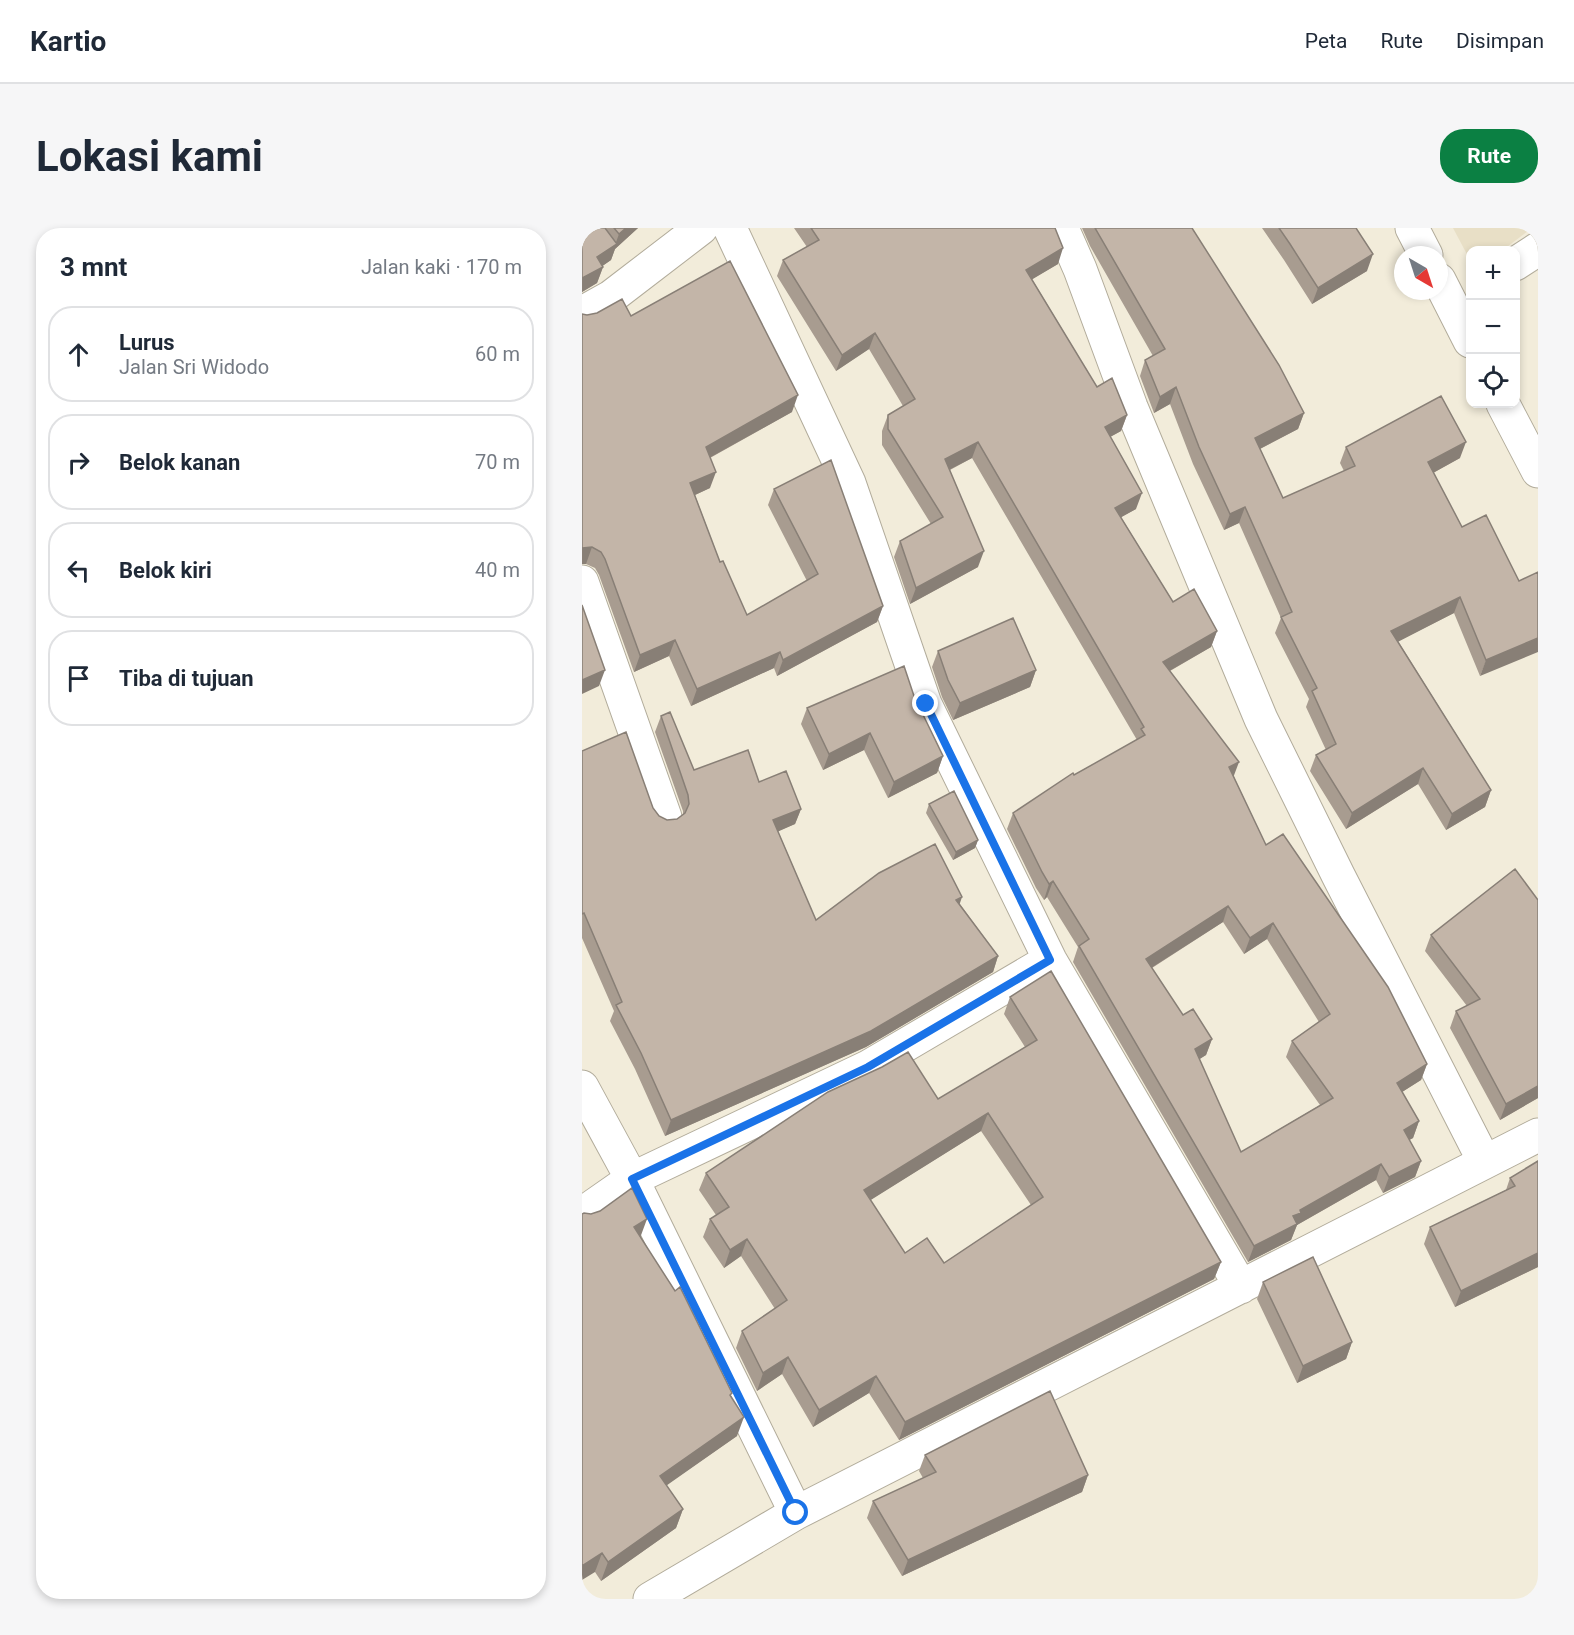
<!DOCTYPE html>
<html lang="id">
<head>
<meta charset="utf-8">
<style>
	body { margin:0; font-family:Roboto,sans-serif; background:#f6f6f7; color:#1f2937 }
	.controls { position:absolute; right:18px; top:18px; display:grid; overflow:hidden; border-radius:12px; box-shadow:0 3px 9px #0003 }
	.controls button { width:54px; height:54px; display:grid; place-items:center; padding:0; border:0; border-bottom:2px solid #e0e1e3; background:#fff; color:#1f2937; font:30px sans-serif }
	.compass { position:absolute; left:812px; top:18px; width:54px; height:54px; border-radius:50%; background:#fff; box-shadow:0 3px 9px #0003; rotate:141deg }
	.stop { position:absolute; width:18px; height:18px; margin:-14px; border:4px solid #1a73e8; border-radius:50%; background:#fff }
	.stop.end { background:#1a73e8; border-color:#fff; box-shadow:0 2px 6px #0008 }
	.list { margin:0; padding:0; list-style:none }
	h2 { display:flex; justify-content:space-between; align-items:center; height:78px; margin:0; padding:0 24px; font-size:26px }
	h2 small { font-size:20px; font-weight:400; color:#747a83 }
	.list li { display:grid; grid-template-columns:39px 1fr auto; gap:18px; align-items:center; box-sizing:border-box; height:96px; margin:0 12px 12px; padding:0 12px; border:2px solid #e0e1e3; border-radius:24px }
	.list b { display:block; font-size:22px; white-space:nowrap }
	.list p { margin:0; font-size:20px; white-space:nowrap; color:#747a83 }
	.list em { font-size:20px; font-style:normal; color:#747a83 }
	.icon { flex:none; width:33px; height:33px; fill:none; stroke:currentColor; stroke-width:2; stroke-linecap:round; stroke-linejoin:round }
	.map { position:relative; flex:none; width:956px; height:1371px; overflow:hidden; border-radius:24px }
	header { display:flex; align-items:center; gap:36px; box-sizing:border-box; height:84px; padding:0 30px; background:#fff; border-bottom:2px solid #e0e1e3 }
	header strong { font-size:28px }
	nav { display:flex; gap:33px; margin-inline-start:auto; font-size:21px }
	.intro { display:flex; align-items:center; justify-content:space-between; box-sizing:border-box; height:144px; padding:0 36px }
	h1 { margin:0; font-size:42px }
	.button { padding:15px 27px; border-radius:24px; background:#0b8043; color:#fff; font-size:21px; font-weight:700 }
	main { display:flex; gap:36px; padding:0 36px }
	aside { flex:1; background:#fff; border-radius:24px; box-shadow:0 3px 9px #0003 }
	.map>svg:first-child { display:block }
	.built { fill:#e8dfc6 }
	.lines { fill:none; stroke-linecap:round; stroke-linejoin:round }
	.minor-casing { stroke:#b2ac9b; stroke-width:35 }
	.minor { stroke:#fff; stroke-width:33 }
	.wall { fill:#a89c90; fill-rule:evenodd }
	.shaded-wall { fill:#887f76 }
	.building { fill:#c3b5a8; stroke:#887f76; stroke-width:1.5; fill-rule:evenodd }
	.route { stroke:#1a73e8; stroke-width:8 }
</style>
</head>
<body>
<header>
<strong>Kartio</strong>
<nav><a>Peta</a><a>Rute</a><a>Disimpan</a></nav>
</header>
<div class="intro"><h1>Lokasi kami</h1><a class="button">Rute</a></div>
<main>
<aside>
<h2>3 mnt<small>Jalan kaki · 170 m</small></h2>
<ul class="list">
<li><svg class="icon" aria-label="ahead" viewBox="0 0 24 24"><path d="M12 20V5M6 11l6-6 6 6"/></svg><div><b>Lurus</b><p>Jalan Sri Widodo</p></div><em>60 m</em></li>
<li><svg class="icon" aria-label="right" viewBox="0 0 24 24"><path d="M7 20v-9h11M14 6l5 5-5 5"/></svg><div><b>Belok kanan</b></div><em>70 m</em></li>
<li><svg class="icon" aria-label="left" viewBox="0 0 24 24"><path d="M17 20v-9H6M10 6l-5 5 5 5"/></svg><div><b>Belok kiri</b></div><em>40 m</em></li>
<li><svg class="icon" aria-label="arrive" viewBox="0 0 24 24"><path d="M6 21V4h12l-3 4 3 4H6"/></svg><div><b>Tiba di tujuan</b></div></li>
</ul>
</aside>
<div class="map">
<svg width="956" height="1371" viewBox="0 0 956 1371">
	<rect width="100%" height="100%" fill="#f2ecda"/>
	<!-- built -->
	<path class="built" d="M871,0h79l-29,22h-33v10z"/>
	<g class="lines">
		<defs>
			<path id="minor" d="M148,0l119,255 76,221 125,256 191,327
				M480,0l18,41 51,138 130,312 77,156 146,286
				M830,0l14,27
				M933,36l23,-15
				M857,52l31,61
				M0,85l29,-16 90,-69
				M921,176l35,67
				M0,354l83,235
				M0,859l50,92 164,334
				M0,986l50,-35 236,-112 182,-107
				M68,1371l146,-86 742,-378"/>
		</defs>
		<!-- minor casing -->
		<use href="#minor" class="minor-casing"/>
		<!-- minor -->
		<use href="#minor" class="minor"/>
	</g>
	<!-- wall -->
	<path class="wall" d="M0,0h56l-23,21 -4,11 -9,6 1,1 -6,16 -15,9z
		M212,0h261l3,36 -26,15 65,108 30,28 -6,16 -11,6 26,72 -15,8 52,85 44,29 -6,16 -41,24 64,106 32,68 161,219 -6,16 -19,12 17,29 -6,17 -4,2 12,21 -6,16 -32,16 -7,-13 -79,45 -6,15 -43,22 -175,-300 5,-15 -31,-50 -3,3 -8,-12 -29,-59 6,-16 61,-38 63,-35 -165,-282 -22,12 28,97 -68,37 -16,-47 6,-16 31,-17 -49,-79v-14l6,-16 15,-9 -34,-57 -33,22 -59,-95 6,-16 24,-13zM641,694l21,32 23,-15 52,83 -27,19 -6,16 34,48 -79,47 -42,-93 7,-4 6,-16 -29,-24 -31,-47z
		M500,0h110l112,185 -6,16 -38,20 23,49 61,-27 -4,-8 6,-16 114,11 -27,15 29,54 57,54 -39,95 -26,-63 -56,28 93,149 -6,17 -39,23 -28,-46 -72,45 -36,-58 6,-16 10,-5 -20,-43 3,-8 -34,-66 6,-15 -42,-95 -15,7 -31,-66 -23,-60 -16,9 -14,-37 5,-16 8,-4 -63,-110z
		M680,0h94l11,43 -55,33 -28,-44z
		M5,87l44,1 161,96 -82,46v30l-15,7 25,67 27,53 60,-34 -39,-76 6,-16 109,117 -6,16 -100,54 -3,-8 -83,38 -22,-50 -35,16 -35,-97 -4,-7 -9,-4z
		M356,423l98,19 -6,17 -77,33 -11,-23 -10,-30z
		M332,468l29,60 -6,17 -49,25 -24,-48 -41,20 -22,-46 6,-16z
		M79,488l33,54 65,12 42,27 -6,15 -17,7 38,89 144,-16 38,52 -5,16 -127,75 -201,89 -30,-67 -25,-48 4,-10 -32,-73v-187l71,57 6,8 8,4 10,-1 6,-4v-4l-28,-79z
		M347,576l49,36 -3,8 -22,12 -27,-47z
		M933,641l23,229 -38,22 -50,-92 6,-17 11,-5 -42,-55 6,-16z
		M428,769l211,265 -7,17 -315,161 -30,-47 -56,34 -31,-53 -25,17 -21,-43 6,-17 33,-22 -34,-53 -17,12 -21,-31 7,-18 6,-4 -17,-25 7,-17 232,-74 87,-52 -21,-33zM399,903l50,74 -87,58 -39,-10 -35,-53z
		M956,933v106l-83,40 -31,-63 6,-17 76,-37 4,-12z
		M58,1008l91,160 6,40 -71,49 17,24 -7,19 -75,53 -6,-9z
		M681,1054l89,60 -6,17 -49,24 -40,-84z
		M343,1227l163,20 -6,17 -180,84 -35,-58 6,-17 50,-23 -4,-7z"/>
	<!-- shaded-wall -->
	<path class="shaded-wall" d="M44,0h12l-23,21 -4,11 -17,12 9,-5 -6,16 -15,9v-14l15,-21 18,-12 4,-11z
		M481,20l-5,16 -37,22 5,-16z
		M791,26l-6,17 -55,33 6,-16z
		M293,105l-6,16 -33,22 6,-16z
		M594,159l-6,17 -16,9 6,-16z
		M216,167l-6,17 -92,51 6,-16z
		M722,185l-6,16 -48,25 5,-16z
		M545,187l-6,16 -22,12 6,-16z
		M396,214l-6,16 -33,17 6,-16z
		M884,214l-6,16 -38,21 6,-17z
		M134,244l-6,16 -26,12 6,-17z
		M560,265l-6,16 -27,15 6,-16z
		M663,279l-6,16 -15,7 6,-16z
		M10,319l-6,17h-4v-16z
		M402,323l-6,16 -68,37 6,-16z
		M878,369l-6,16 -68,35 5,-17z
		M301,378l-6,16 -100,54 6,-16z
		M635,403l-6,16 -54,31 6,-16z
		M956,410v14l-58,24 6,-16z
		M93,412l-6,16 -35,16 6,-17z
		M198,424l-6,16 -83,38 6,-17z
		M23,442l-6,16 -17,8v-14z
		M454,442l-6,17 -77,33 7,-17z
		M288,505l-6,17 -41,20 6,-16z
		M361,528l-6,17 -49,25 6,-16z
		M657,534l-6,16 -4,-11z
		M841,540l-5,16 -72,45 6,-16z
		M909,562l-6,17 -39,23 6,-16z
		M219,581l-6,15 -27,12 5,-16z
		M396,612l-3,8 -22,12 3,-8z
		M471,653l-6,16 -3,3 5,-16z
		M380,669l-5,15 -1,-12z
		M646,678l-5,16 -83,53 6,-16z
		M691,695l-6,16 -23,15 6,-16z
		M416,728l-5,16 -127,75 -201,89 6,-16z
		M630,811l-6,16 -17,11 6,-17z
		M845,836l-6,16 -30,19 6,-16z
		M956,858v12l-38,22 6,-16z
		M406,885l-7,18 -123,77 6,-18z
		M837,893l-6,17 -15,8 6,-16z
		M839,933l-6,16 -32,16 6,-16z
		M799,936l-5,16 -79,45 -6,15 -43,22 6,-16 46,-36z
		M65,991l-7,19 -6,-11z
		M165,1011l-6,17 -17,12 6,-18z
		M956,1025v14l-83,40 6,-16z
		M639,1034l-7,17 -315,161 6,-18z
		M770,1114l-6,17 -49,24 6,-17z
		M206,1129l-6,17 -25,17 6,-18z
		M294,1148l-7,17 -56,34 6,-17z
		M162,1189l-7,19 -84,59 7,-19z
		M506,1247l-6,17 -180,84 6,-16z
		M101,1281l-7,19 -75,53 7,-19z
		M20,1325l-7,19 -13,8v-14z"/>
	<!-- building -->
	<path class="building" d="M0,0h23l12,16 -20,13 6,10 -21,11z
		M32,0h12l-7,6z
		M229,0h244l8,20 -37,22 71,117 15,-9 15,37 -22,12 37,66 -27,15 58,94 21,-13 23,42 -54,31 76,100 -10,5 37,78 17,-11 105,153 39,77 -30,19 22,38 -15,9 17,31 -32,16 -8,-13 -81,46 1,3 -8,3 4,8 -43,22 -175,-300 10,-7 -36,-58 -4,3 -7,-12 -29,-59 60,-40 1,2 71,-40 -4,-6 3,-2 -166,-285 -33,17 39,92 -68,37 -16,-47 43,-24 -55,-88v-14l27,-16 -40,-66 -33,22 -59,-95 36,-20zM646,678l22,32 23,-15 57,91 -38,27 41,57 -92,54 -46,-103 17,-10 -19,-30 -10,6 -37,-56z
		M513,0h97l87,137 25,48 -49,25 28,60 72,-32 -9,-19 95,-51 25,46 -38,20 34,65 24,-12 33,66 19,-9v66l-52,22 -26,-63 -69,34 100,159 -39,24 -29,-46 -71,45 -36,-58 20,-11 -24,-53 5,-3 -36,-71 11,-5 -47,-105 -15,7 -31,-67 -23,-60 -16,10 -15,-37 20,-11z
		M697,0h77l17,26 -55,34 -28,-44z
		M148,33l68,134 -92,52 10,25 -26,11 30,79 3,-1 24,54 71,-41 -44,-85 57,-29 52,146 -100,54 -3,-8 -83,37 -22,-49 -35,15 -35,-96 -4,-7 -9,-5 -10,1v-234l5,1 10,-2 25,-14 9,17z
		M0,377l23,65 -23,10z
		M431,390l23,52 -76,33 -12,-23 -10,-29z
		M322,438l10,30 29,60 -49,26 -24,-49 -41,21 -22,-46z
		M88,484l24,58 54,-20 11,32 27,-11 15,38 -28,11 43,100 63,-47 56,-29 27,53 -6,3 42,56 -127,75 -200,89 -30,-67 -25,-48 6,-3 -38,-89 -2,1v-163l44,-19 27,76 6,8 8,4 10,-1 8,-6 4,-9 -1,-9 -27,-79z
		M372,563l24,49 -22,12 -27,-48z
		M933,641l23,31v186l-32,18 -50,-93 24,-12 -49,-64z
		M469,743l170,291 -316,160 -29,-46 -57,34 -31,-53 -25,16 -21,-42 45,-31 -40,-61 -17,11 -20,-31 19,-12 -23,-34 122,-81 54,-25 26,-15 30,47 99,-59 -27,-43zM406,885l55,84 -99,66 -17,-25 -22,15 -41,-63z
		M956,933v92l-77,38 -31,-64 85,-41 -5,-8z
		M50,960l15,31 -13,8 41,64 5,-4 52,106 -2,2 14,22 -84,59 23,33 -75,53 -6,-9 -20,13v-352l2,-1 7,1 9,-3z
		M731,1029l39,85 -49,24 -40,-84z
		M468,1163l38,84 -180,85 -35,-59 63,-29 -11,-17z"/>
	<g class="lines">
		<!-- route -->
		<path class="route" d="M214,1285l-164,-334 236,-112 182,-107 -124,-256"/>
	</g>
</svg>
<div class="controls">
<button>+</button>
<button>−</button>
<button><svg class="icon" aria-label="locate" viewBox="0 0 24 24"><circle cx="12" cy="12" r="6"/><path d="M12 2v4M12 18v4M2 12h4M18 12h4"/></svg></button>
</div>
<svg class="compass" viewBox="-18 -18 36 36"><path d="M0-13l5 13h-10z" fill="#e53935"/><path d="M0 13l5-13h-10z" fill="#747a83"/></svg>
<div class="stop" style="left:214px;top:1285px"></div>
<div class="stop end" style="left:344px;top:476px"></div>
</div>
</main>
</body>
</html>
